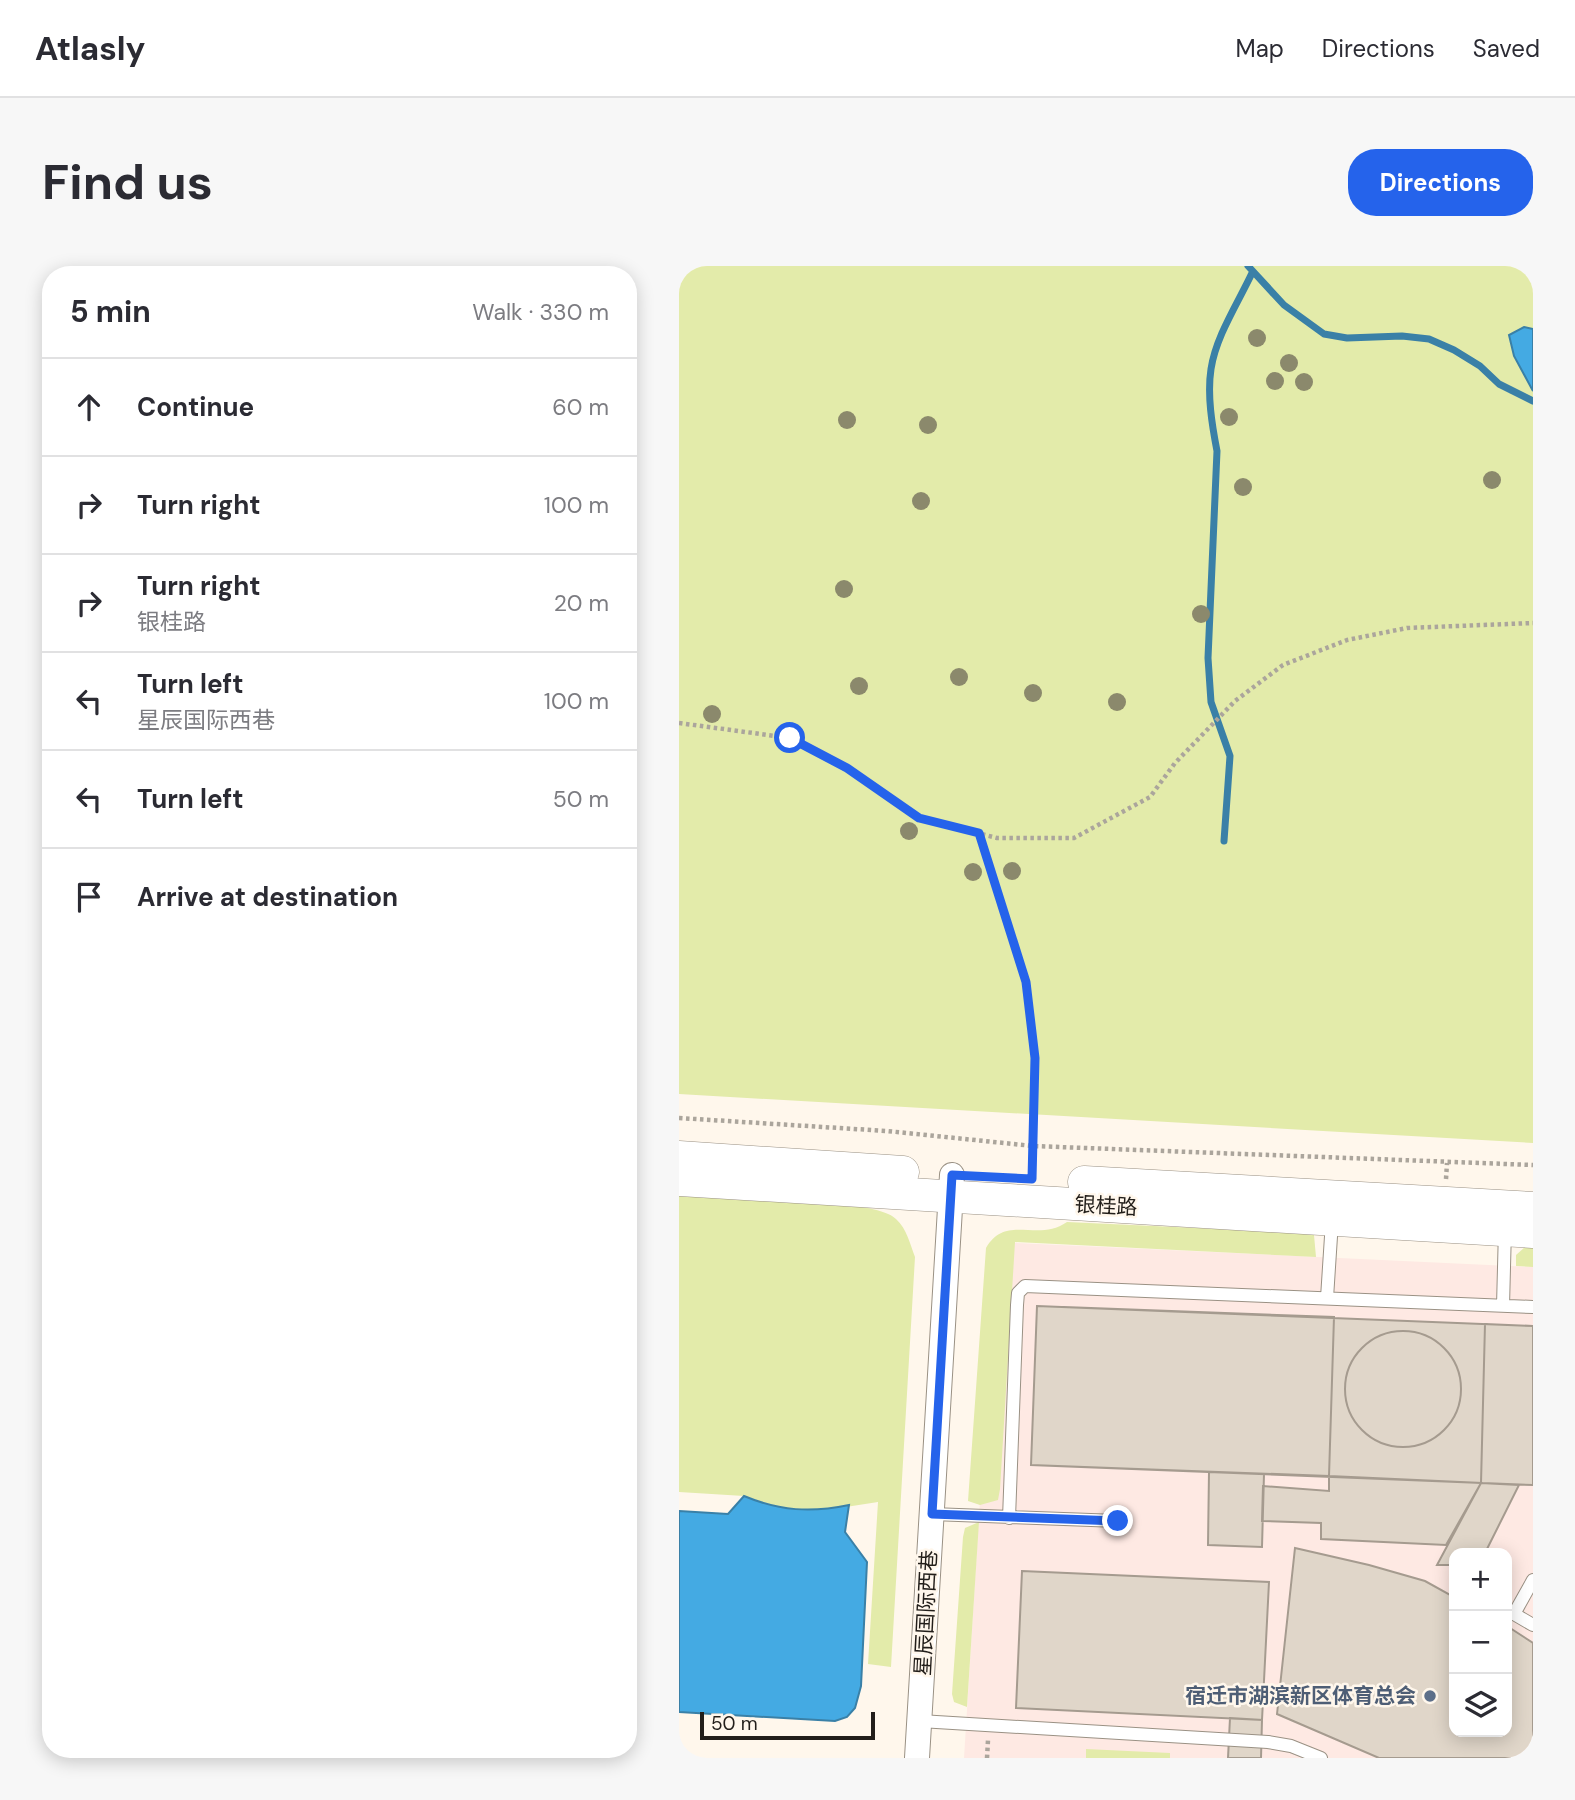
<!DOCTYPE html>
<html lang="en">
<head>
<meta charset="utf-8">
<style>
	body { margin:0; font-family:"DM Sans","Noto Sans SC",sans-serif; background:#f7f7f7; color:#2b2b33 }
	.controls { position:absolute; right:21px; bottom:21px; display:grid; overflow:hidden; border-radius:14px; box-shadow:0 4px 18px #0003 }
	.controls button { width:63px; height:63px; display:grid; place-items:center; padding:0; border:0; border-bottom:2px solid #e1e1e2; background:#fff; color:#2b2b33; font:35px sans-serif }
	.scale { position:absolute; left:21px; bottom:18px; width:175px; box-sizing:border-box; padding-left:7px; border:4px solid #221e1a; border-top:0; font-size:19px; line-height:24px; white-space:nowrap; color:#221e1a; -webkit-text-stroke:5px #fff7ec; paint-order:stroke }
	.stop { position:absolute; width:21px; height:21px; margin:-16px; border:5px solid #2563eb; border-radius:50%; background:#fff }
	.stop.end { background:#2563eb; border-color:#fff; box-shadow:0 2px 7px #0008 }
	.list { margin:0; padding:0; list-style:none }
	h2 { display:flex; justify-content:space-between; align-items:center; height:91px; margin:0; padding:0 28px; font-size:30px }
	h2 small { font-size:23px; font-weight:400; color:#7c7c81 }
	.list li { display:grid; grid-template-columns:46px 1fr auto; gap:21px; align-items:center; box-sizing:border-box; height:98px; padding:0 28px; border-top:2px solid #e1e1e2 }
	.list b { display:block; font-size:26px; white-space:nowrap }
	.list p { margin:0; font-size:23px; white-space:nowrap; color:#7c7c81 }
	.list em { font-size:23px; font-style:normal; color:#7c7c81 }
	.icon { flex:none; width:38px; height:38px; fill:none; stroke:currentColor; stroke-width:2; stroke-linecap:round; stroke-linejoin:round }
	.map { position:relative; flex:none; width:854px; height:1492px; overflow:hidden; border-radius:28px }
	header { display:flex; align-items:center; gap:42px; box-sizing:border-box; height:98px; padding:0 35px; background:#fff; border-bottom:2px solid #e1e1e2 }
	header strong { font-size:33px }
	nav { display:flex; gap:38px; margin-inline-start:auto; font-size:24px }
	.intro { display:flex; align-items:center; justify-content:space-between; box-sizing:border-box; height:168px; padding:0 42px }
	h1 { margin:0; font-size:49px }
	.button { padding:18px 32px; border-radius:28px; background:#2563eb; color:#fff; font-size:24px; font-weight:700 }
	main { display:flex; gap:42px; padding:0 42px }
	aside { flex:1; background:#fff; border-radius:28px; box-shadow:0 4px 18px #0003 }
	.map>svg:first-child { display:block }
	.commercial { fill:#fee9e3; fill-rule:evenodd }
	.green { fill:#e3ebaa }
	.water { fill:#44aae3; stroke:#3a80a7; stroke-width:2 }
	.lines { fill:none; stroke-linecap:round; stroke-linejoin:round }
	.stream { stroke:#3a80a7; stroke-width:7 }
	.building { fill:#e0d6c9; stroke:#a59b8f; stroke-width:2 }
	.service-casing { stroke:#9a9184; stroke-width:14 }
	.minor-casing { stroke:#9a9184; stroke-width:26 }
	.tertiary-casing { stroke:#9a9184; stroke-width:33 }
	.path { stroke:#aba59c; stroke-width:4.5; stroke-dasharray:3.5 3.5; stroke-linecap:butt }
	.service { stroke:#fff; stroke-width:12 }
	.minor { stroke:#fff; stroke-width:24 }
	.tertiary { stroke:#fff; stroke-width:32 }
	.tree { fill:#8b896c }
	.route { stroke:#2563eb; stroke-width:9 }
	.service-dot { fill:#5c6f8a; stroke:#fff7ec; stroke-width:2.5 }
	.labels { text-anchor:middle; stroke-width:5; stroke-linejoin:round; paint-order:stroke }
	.street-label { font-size:21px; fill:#221e1a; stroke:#fff7ec }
	.service-label { font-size:21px; font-weight:bold; fill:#4e5e75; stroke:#fff7ec; text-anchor:end }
</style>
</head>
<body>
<header>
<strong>Atlasly</strong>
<nav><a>Map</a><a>Directions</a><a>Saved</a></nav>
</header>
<div class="intro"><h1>Find us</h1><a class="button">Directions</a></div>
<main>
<aside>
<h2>5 min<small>Walk · 330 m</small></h2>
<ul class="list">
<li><svg class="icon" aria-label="ahead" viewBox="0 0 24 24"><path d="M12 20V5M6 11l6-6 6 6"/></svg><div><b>Continue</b></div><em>60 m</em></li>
<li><svg class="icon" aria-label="right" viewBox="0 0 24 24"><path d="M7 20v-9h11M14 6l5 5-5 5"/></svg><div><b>Turn right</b></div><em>100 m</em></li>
<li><svg class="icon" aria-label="right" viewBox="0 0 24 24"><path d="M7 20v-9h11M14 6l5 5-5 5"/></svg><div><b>Turn right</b><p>银桂路</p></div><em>20 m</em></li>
<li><svg class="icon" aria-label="left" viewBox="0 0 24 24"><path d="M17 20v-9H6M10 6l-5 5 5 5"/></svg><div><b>Turn left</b><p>星辰国际西巷</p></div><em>100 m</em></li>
<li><svg class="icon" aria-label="left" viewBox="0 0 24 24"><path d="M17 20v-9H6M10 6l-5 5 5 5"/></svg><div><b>Turn left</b></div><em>50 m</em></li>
<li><svg class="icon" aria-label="arrive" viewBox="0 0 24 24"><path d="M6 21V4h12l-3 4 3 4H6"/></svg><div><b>Arrive at destination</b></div></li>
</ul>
</aside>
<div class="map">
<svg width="854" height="1492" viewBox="0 0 854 1492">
	<rect width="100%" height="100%" fill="#fff7ec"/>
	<!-- commercial -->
	<path class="commercial" d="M317,976l537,25v491h-569zM775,1287h53v179h-53z"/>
	<!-- green -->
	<path class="green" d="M0,0h854v877l-854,-49z
		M0,929c38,2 196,2 217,24 11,10 14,25 19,38l-24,410 -23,-3 10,-162 -58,9 -33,-1 -43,-14 -65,-4z
		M388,956l240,11 7,2 2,22 -301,-15 -15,247 -2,11 -18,5 -12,-4 18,-253c20,-35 51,-5 81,-26z
		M846,981h8v20l-17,-1v-11z
		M300,1256l-12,185 -13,-5 -2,-8 11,-157 2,-9z
		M407,1483l84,4v5h-84z"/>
	<!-- water -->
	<path class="water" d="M845,61l9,2v62l-19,-35 -5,-21z
		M65,1230c36,15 67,17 105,9l-4,27 22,30 -6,124 -6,22 -8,9 -12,4 -156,-9v-201l49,3z"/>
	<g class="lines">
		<!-- stream -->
		<path class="stream" d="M569,0l36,39 40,29 23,4 55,-2 27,3 25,11 26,16 19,18 34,17
			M545,575l6,-85 -19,-54 -3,-44 9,-207c-5,-26 -10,-56 -6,-82 5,-33 27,-66 41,-96"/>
	</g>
	<!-- building -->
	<path class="building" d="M358,1040l496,20v159l-502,-20z
		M358,1040l297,11 -5,159 -298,-11z
		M806,1058l48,2v159l-52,-2z
		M666 1123a58 58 0 1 1 116 0a58 58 0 1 1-116 0Z
		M530,1206l55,2 -2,73 -54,-2z
		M650,1210l152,7 -35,62 -125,-6v-16l-59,-2 1,-35 66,5z
		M802,1217l38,2 -34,68h-31v12h-17z
		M616,1282l74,17 56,16 29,16v135h53v-106l26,17v115h-154l-102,-44z
		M343,1305l247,11 -7,138 -246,-12z
		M551,1452l32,2 -1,38h-33z"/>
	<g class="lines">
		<defs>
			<path id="service" d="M648,1032l5,-77
				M824,1040l2,-77
				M253,1248l186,7
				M330,1252l8,-213 1,-12 7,-7 508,21
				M854,1314l-19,34 19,11
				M241,1455l348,21 23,4 30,12"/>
			<path id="minor" d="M238,1492l35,-583"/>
			<path id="tertiary" d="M0,891l224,15
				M0,914l854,52
				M405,916l449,26"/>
		</defs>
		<!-- service casing -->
		<use href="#service" class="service-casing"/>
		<!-- minor casing -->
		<use href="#minor" class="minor-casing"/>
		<!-- tertiary casing -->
		<use href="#tertiary" class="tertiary-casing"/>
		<!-- path -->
		<path class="path" d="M0,457l111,15 57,30 72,50 78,20h77l76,-41 25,-34 60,-62 48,-36 64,-25 60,-12 126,-5
			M300,567l47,149 10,75 -4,118
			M0,852l208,13 146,15 500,19
			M767,913l1,-16
			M308,1492l1,-18"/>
		<!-- service -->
		<use href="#service" class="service"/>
		<!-- minor -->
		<use href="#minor" class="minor"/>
		<!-- tertiary -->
		<use href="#tertiary" class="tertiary"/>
	</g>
	<!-- trees -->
	<g class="tree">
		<circle cx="578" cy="72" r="9"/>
		<circle cx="610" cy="97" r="9"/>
		<circle cx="596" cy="115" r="9"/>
		<circle cx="625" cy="116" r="9"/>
		<circle cx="550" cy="151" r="9"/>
		<circle cx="168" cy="154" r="9"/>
		<circle cx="249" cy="159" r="9"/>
		<circle cx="813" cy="214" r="9"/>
		<circle cx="564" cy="221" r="9"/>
		<circle cx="242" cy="235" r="9"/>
		<circle cx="165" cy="323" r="9"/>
		<circle cx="522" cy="348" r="9"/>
		<circle cx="280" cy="411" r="9"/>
		<circle cx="180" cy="420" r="9"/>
		<circle cx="354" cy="427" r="9"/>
		<circle cx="438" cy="436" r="9"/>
		<circle cx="33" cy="448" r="9"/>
		<circle cx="230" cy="565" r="9"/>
		<circle cx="333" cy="605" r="9"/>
		<circle cx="294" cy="606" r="9"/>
	</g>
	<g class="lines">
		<!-- route -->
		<path class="route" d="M111,472l57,30 72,50 60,15 47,149 9,76 -3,121 -80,-4 -20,339 186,7"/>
	</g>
	<!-- markers -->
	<circle class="service-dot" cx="751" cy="1430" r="7"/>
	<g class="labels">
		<!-- street labels -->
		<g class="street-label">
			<text transform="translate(427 940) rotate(3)" y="7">银桂路</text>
			<text transform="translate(247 1347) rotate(-87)" y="7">星辰国际西巷</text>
		</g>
		<!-- service labels -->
		<g class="service-label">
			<text x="737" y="1437">宿迁市湖滨新区体育总会</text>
		</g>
	</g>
</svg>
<div class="controls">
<button>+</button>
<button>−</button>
<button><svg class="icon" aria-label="layers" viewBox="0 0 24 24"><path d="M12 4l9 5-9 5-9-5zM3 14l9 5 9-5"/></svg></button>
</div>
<div class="scale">50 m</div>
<div class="stop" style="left:111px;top:472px"></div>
<div class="stop end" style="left:439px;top:1255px"></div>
</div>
</main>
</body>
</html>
